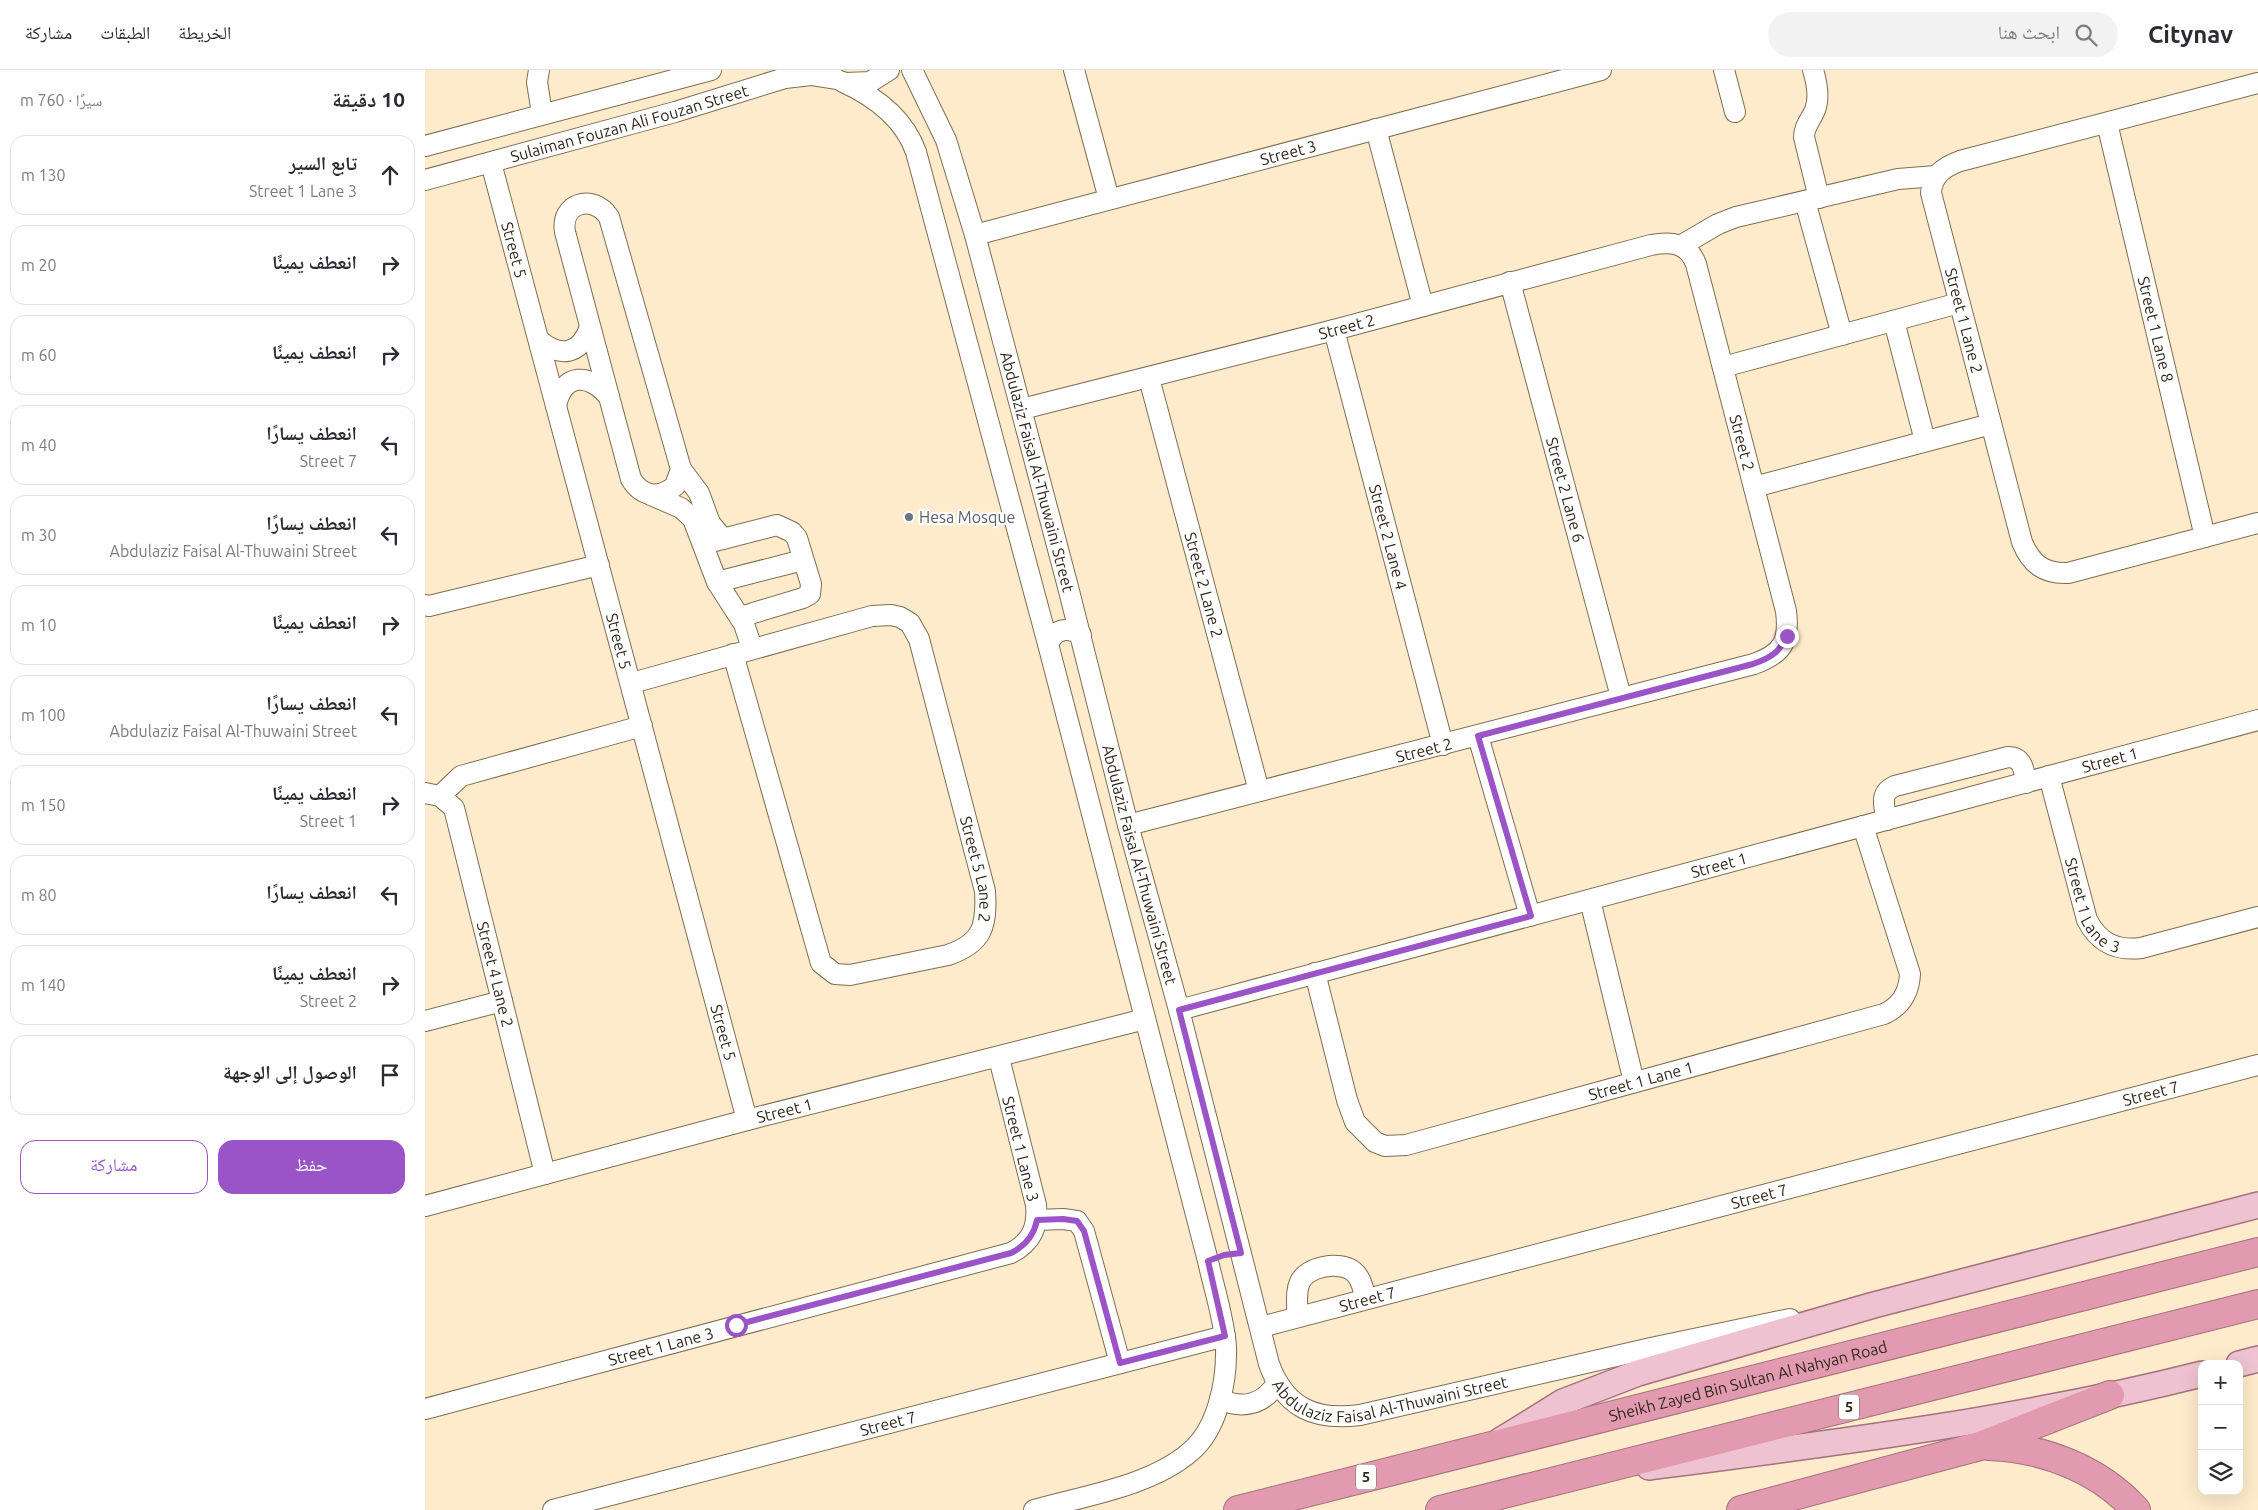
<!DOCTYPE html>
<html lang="ar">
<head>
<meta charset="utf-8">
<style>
	body { margin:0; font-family:Ubuntu,"Noto Naskh Arabic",sans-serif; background:#f2f2f3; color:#2b2b33; direction:rtl }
	.controls { position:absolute; right:15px; bottom:15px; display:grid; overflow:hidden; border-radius:10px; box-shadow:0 5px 20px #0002 }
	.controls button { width:45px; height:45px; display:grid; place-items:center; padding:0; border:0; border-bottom:1px solid #e1e1e2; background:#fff; color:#2b2b33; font:25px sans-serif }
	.stop { position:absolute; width:15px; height:15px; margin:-11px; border:4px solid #9b54c7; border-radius:50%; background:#fff }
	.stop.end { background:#9b54c7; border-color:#fff; box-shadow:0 1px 5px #0008 }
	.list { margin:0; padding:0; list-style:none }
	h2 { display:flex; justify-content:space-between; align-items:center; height:65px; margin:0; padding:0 20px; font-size:21px }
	h2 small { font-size:16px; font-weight:400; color:#7c7c81 }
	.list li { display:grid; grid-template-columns:32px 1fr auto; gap:15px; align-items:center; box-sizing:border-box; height:80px; margin:0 10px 10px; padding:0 10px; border:1px solid #e1e1e2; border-radius:15px }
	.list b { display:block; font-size:19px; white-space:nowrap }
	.list p { margin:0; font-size:16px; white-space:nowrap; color:#7c7c81 }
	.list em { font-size:16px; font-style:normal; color:#7c7c81 }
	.actions { display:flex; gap:10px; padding:15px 20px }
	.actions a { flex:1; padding:11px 0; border:1px solid #9b54c7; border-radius:15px; text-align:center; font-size:18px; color:#9b54c7 }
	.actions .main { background:#9b54c7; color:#fff }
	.icon { flex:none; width:28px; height:28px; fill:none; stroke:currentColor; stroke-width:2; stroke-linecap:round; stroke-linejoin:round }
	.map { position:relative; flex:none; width:1833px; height:1440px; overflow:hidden; direction:ltr }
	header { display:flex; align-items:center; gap:30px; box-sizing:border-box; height:70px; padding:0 25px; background:#fff; border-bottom:1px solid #e1e1e2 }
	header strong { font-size:24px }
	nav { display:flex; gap:28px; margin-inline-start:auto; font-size:18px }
	.search { width:350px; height:45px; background:#f2f2f3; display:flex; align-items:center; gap:12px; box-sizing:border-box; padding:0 18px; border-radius:28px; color:#7c7c81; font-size:19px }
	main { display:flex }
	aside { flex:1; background:#fff }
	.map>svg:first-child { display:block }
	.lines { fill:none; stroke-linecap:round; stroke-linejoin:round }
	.minor-casing { stroke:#7e6d50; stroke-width:22 }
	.major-casing { stroke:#a4727d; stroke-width:28 }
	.highway-casing { stroke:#a4727d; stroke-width:30 }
	.minor { stroke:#fff; stroke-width:20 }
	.major { stroke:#eec2d0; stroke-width:25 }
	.highway { stroke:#e29ab1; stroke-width:28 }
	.route { stroke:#9b54c7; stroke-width:6 }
	.worship-dot { fill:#6b7280; stroke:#fff; stroke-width:2 }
	.labels { text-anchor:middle; stroke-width:4.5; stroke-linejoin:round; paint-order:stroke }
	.shield { fill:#fff; stroke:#6e6861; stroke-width:1 }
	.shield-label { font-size:15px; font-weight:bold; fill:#30281d }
	.street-label { font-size:16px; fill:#30281d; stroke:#fff }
	.worship-label { font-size:16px; fill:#5b616d; stroke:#fff; text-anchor:start }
</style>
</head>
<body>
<header>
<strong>Citynav</strong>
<div class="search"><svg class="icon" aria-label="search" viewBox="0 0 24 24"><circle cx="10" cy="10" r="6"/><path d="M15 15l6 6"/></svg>ابحث هنا</div>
<nav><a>الخريطة</a><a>الطبقات</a><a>مشاركة</a></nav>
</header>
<main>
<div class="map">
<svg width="1833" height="1440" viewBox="0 0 1833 1440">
	<rect width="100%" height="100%" fill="#feebcb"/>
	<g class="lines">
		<defs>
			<g id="minor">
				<path d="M114,0l-2,12 5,32"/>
				<path id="s1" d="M487,0l34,70 29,95 93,352 60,238 51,185 90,354c16,44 46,57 91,51l291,-67 139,-29"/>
				<path d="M649,0l35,129"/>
				<path d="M1299,0l11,42"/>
				<path d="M1388,0c4,13 7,27 2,40 -4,10 -11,16 -11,27l15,61"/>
				<path d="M418,12c33,15 61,36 73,70l132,492 160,617c6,28 16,57 18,86 1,34 -8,82 -36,105 -39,34 -107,44 -156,58"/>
				<path d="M421,13l24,-1 19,-12"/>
				<path id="s2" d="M1833,13l-298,78c-16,6 -28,14 -29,32l91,349c9,22 22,32 46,31l190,-50"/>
				<path id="s3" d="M1682,53l98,414"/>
				<path d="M951,59l47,177"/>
				<path d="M0,76l286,-76"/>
				<path id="s4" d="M66,93l256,957"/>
				<path id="s5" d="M0,110l250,-68 110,-34 26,-3 25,4"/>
				<path d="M1380,131l37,134"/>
				<path id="s6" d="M550,165l626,-165"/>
				<path d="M1257,175l36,-21 18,-7 162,-38 38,-3"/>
				<path id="s7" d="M1085,212l111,415"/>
				<path d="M1469,251l31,120"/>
				<path id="s8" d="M909,260l109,415"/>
				<path d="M114,270c21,18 41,15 51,-13"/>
				<path d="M1298,297l236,-64"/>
				<path id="s9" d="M724,308l110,413"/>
				<path d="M131,336c7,-34 34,-33 53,-9"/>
				<path id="s10" d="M597,339l312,-79 317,-85c21,-4 37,-2 45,19l90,347c4,31 -4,43 -32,53l-626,161"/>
				<path d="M256,399l-6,17c-16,13 -33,11 -44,-7l-66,-247c-5,-29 28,-39 44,-15l72,252 18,24 11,30 13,16"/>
				<path d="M1329,417l237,-63"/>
				<path d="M226,425l30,13 12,11 24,63 27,42 8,24"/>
				<path d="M278,474l74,-19 15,7 5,6 14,46 -1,10 -7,4 -63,19"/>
				<path d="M292,512l86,-22"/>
				<path d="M0,535l4,1 170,-41"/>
				<path d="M623,574c7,-15 19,-18 33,-9"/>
				<path id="s11" d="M207,613l240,-67 19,-1 9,2 10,6 9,16 66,252c2,35 -2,52 -37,64l-98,20 -15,-1 -14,-11 -88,-309"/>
				<path d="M1053,666l52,180"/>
				<path id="s12" d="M1624,706l38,144c12,23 29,31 54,28l117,-31"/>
				<path id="s13" d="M0,723l15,3 14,12 91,366"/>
				<path d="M15,726l21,-20 181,-50"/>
				<path d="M1462,750c-3,-14 -8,-27 8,-34l113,-29c15,0 16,13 18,26"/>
				<path d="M1165,830l44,182"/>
				<path id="s14" d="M890,903l32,127 8,22 20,20 10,4 21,-1 478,-131c17,-8 25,-21 26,-40l-47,-148"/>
				<path id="s15" d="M754,940l1079,-290"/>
				<path d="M0,951l77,-20"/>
				<path id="s16" d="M0,1136l322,-86 398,-101"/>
				<path d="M612,1150l26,-1 14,2 7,10 36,132"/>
				<path d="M872,1247c1,-11 -2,-25 3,-35 7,-16 40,-21 53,-11 9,7 10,19 13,28"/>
				<path id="s17" d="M836,1257l997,-262"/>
				<path d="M795,1329c23,11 44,5 57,-16"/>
				<path id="s18" d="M0,1339l586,-156c21,-11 27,-26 25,-48l-37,-147"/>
				<path id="s19" d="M128,1440l672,-174"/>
			</g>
			<path id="major" d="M1814,1294l19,-5
				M1075,1371l63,-39 75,-29 236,-68 384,-100
				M1224,1397c186,-24 371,-47 553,-93"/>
			<g id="highway">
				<path d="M1564,1376c55,2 110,23 147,64"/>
				<path id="s20" d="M813,1440l1020,-258"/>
				<path d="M1015,1440l818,-206"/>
				<path d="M1316,1440l239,-64 130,-51"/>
			</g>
		</defs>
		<!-- minor casing -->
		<use href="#minor" class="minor-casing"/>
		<!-- major casing -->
		<use href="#major" class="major-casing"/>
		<!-- highway casing -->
		<use href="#highway" class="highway-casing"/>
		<!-- minor -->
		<use href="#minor" class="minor"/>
		<!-- major -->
		<use href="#major" class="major"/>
		<!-- highway -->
		<use href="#highway" class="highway"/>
	</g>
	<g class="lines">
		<!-- route -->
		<path class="route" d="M311,1255l275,-72c14,-7 23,-17 26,-33l26,-1 14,2 7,10 36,132 105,-27 -17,-75 16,-6 17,-2 -62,-243 352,-94 -53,-180 275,-72c17,-6 26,-11 34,-28"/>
	</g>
	<!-- markers -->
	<circle class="worship-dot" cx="484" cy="447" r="5"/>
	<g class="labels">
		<!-- shield labels -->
		<g class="shield">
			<rect x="1414" y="1324.5" width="20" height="25" rx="4"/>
			<rect x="931" y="1394.5" width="20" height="25" rx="4"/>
		</g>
		<g class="shield-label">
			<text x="1424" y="1342">5</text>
			<text x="941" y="1412">5</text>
		</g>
		<!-- street labels -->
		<g class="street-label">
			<text dy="6" stroke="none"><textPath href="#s5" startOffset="212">Sulaiman Fouzan Ali Fouzan Street</textPath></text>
			<text dy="6" stroke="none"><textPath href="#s6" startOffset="324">Street 3</textPath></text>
			<text dy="6" stroke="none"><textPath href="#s4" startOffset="90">Street 5</textPath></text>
			<text dy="6" stroke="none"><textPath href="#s2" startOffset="486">Street 1 Lane 2</textPath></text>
			<text dy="6" stroke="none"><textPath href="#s10" startOffset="335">Street 2</textPath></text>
			<text dy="6" stroke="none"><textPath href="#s3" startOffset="212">Street 1 Lane 8</textPath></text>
			<text dy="6" stroke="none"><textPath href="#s10" startOffset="889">Street 2</textPath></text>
			<text dy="6" stroke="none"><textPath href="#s1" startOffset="422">Abdulaziz Faisal Al-Thuwaini Street</textPath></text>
			<text dy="6" stroke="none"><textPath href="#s7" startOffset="215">Street 2 Lane 6</textPath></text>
			<text dy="6" stroke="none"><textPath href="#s8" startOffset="214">Street 2 Lane 4</textPath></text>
			<text dy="6" stroke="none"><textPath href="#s9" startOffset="214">Street 2 Lane 2</textPath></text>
			<text dy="6" stroke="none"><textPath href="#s4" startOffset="495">Street 5</textPath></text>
			<text transform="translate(999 680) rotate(-14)" y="6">Street 2</text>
			<text dy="6" stroke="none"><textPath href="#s15" startOffset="964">Street 1</textPath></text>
			<text dy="6" stroke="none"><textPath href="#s1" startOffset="828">Abdulaziz Faisal Al-Thuwaini Street</textPath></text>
			<text dy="6" stroke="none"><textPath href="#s15" startOffset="559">Street 1</textPath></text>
			<text dy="6" stroke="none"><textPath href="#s11" startOffset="545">Street 5 Lane 2</textPath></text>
			<text dy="6" stroke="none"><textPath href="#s12" startOffset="139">Street 1 Lane 3</textPath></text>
			<text dy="6" stroke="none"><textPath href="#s13" startOffset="205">Street 4 Lane 2</textPath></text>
			<text dy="6" stroke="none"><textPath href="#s4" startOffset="900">Street 5</textPath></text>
			<text dy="6" stroke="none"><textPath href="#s14" startOffset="458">Street 1 Lane 1</textPath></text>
			<text dy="6" stroke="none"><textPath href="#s17" startOffset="920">Street 7</textPath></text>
			<text dy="6" stroke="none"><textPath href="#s16" startOffset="372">Street 1</textPath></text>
			<text transform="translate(596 1079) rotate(76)" y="6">Street 1 Lane 3</text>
			<text dy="6" stroke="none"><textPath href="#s17" startOffset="515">Street 7</textPath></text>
			<text dy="6" stroke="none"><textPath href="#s17" startOffset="110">Street 7</textPath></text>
			<text dy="6" stroke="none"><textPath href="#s18" startOffset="244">Street 1 Lane 3</textPath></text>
			<text dy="6" stroke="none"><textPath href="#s1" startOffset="1486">Abdulaziz Faisal Al-Thuwaini Street</textPath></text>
			<text dy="6" stroke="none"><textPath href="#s20" startOffset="526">Sheikh Zayed Bin Sultan Al Nahyan Road</textPath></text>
			<text dy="6" stroke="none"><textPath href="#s19" startOffset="346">Street 7</textPath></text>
		</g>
		<!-- worship labels -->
		<g class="worship-label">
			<text x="494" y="453">Hesa Mosque</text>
		</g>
	</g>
</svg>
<div class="controls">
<button>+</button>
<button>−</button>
<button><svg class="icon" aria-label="layers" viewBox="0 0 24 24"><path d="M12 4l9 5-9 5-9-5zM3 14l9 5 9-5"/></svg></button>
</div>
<div class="stop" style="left:311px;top:1255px"></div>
<div class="stop end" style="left:1362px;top:566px"></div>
</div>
<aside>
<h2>10 دقيقة<small>سيرًا · 760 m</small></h2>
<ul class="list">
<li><svg class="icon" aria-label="ahead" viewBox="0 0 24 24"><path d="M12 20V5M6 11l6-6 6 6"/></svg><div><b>تابع السير</b><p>Street 1 Lane 3</p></div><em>130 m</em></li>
<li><svg class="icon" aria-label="right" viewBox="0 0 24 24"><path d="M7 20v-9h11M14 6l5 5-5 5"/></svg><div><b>انعطف يمينًا</b></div><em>20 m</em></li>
<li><svg class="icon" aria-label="right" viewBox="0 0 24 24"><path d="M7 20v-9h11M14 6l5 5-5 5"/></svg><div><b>انعطف يمينًا</b></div><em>60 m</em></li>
<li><svg class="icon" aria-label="left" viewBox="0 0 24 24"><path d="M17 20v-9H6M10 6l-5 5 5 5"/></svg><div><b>انعطف يسارًا</b><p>Street 7</p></div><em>40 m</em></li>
<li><svg class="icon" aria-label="left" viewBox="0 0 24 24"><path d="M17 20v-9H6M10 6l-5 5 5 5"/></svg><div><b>انعطف يسارًا</b><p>Abdulaziz Faisal Al-Thuwaini Street</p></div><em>30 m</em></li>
<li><svg class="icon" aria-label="right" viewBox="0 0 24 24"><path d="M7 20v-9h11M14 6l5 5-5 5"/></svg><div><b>انعطف يمينًا</b></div><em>10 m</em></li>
<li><svg class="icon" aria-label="left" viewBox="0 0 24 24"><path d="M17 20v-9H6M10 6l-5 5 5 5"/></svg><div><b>انعطف يسارًا</b><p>Abdulaziz Faisal Al-Thuwaini Street</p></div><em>100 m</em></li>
<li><svg class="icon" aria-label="right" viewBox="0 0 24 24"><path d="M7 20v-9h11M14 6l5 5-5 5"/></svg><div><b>انعطف يمينًا</b><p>Street 1</p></div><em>150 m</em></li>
<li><svg class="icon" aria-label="left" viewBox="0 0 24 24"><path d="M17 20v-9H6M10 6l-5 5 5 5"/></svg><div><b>انعطف يسارًا</b></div><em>80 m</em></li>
<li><svg class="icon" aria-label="right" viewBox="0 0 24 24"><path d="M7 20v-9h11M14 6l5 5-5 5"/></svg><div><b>انعطف يمينًا</b><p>Street 2</p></div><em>140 m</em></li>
<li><svg class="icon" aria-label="arrive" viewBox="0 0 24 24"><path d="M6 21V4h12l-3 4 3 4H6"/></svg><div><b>الوصول إلى الوجهة</b></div></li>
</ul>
<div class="actions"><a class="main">حفظ</a><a>مشاركة</a></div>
</aside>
</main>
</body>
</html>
